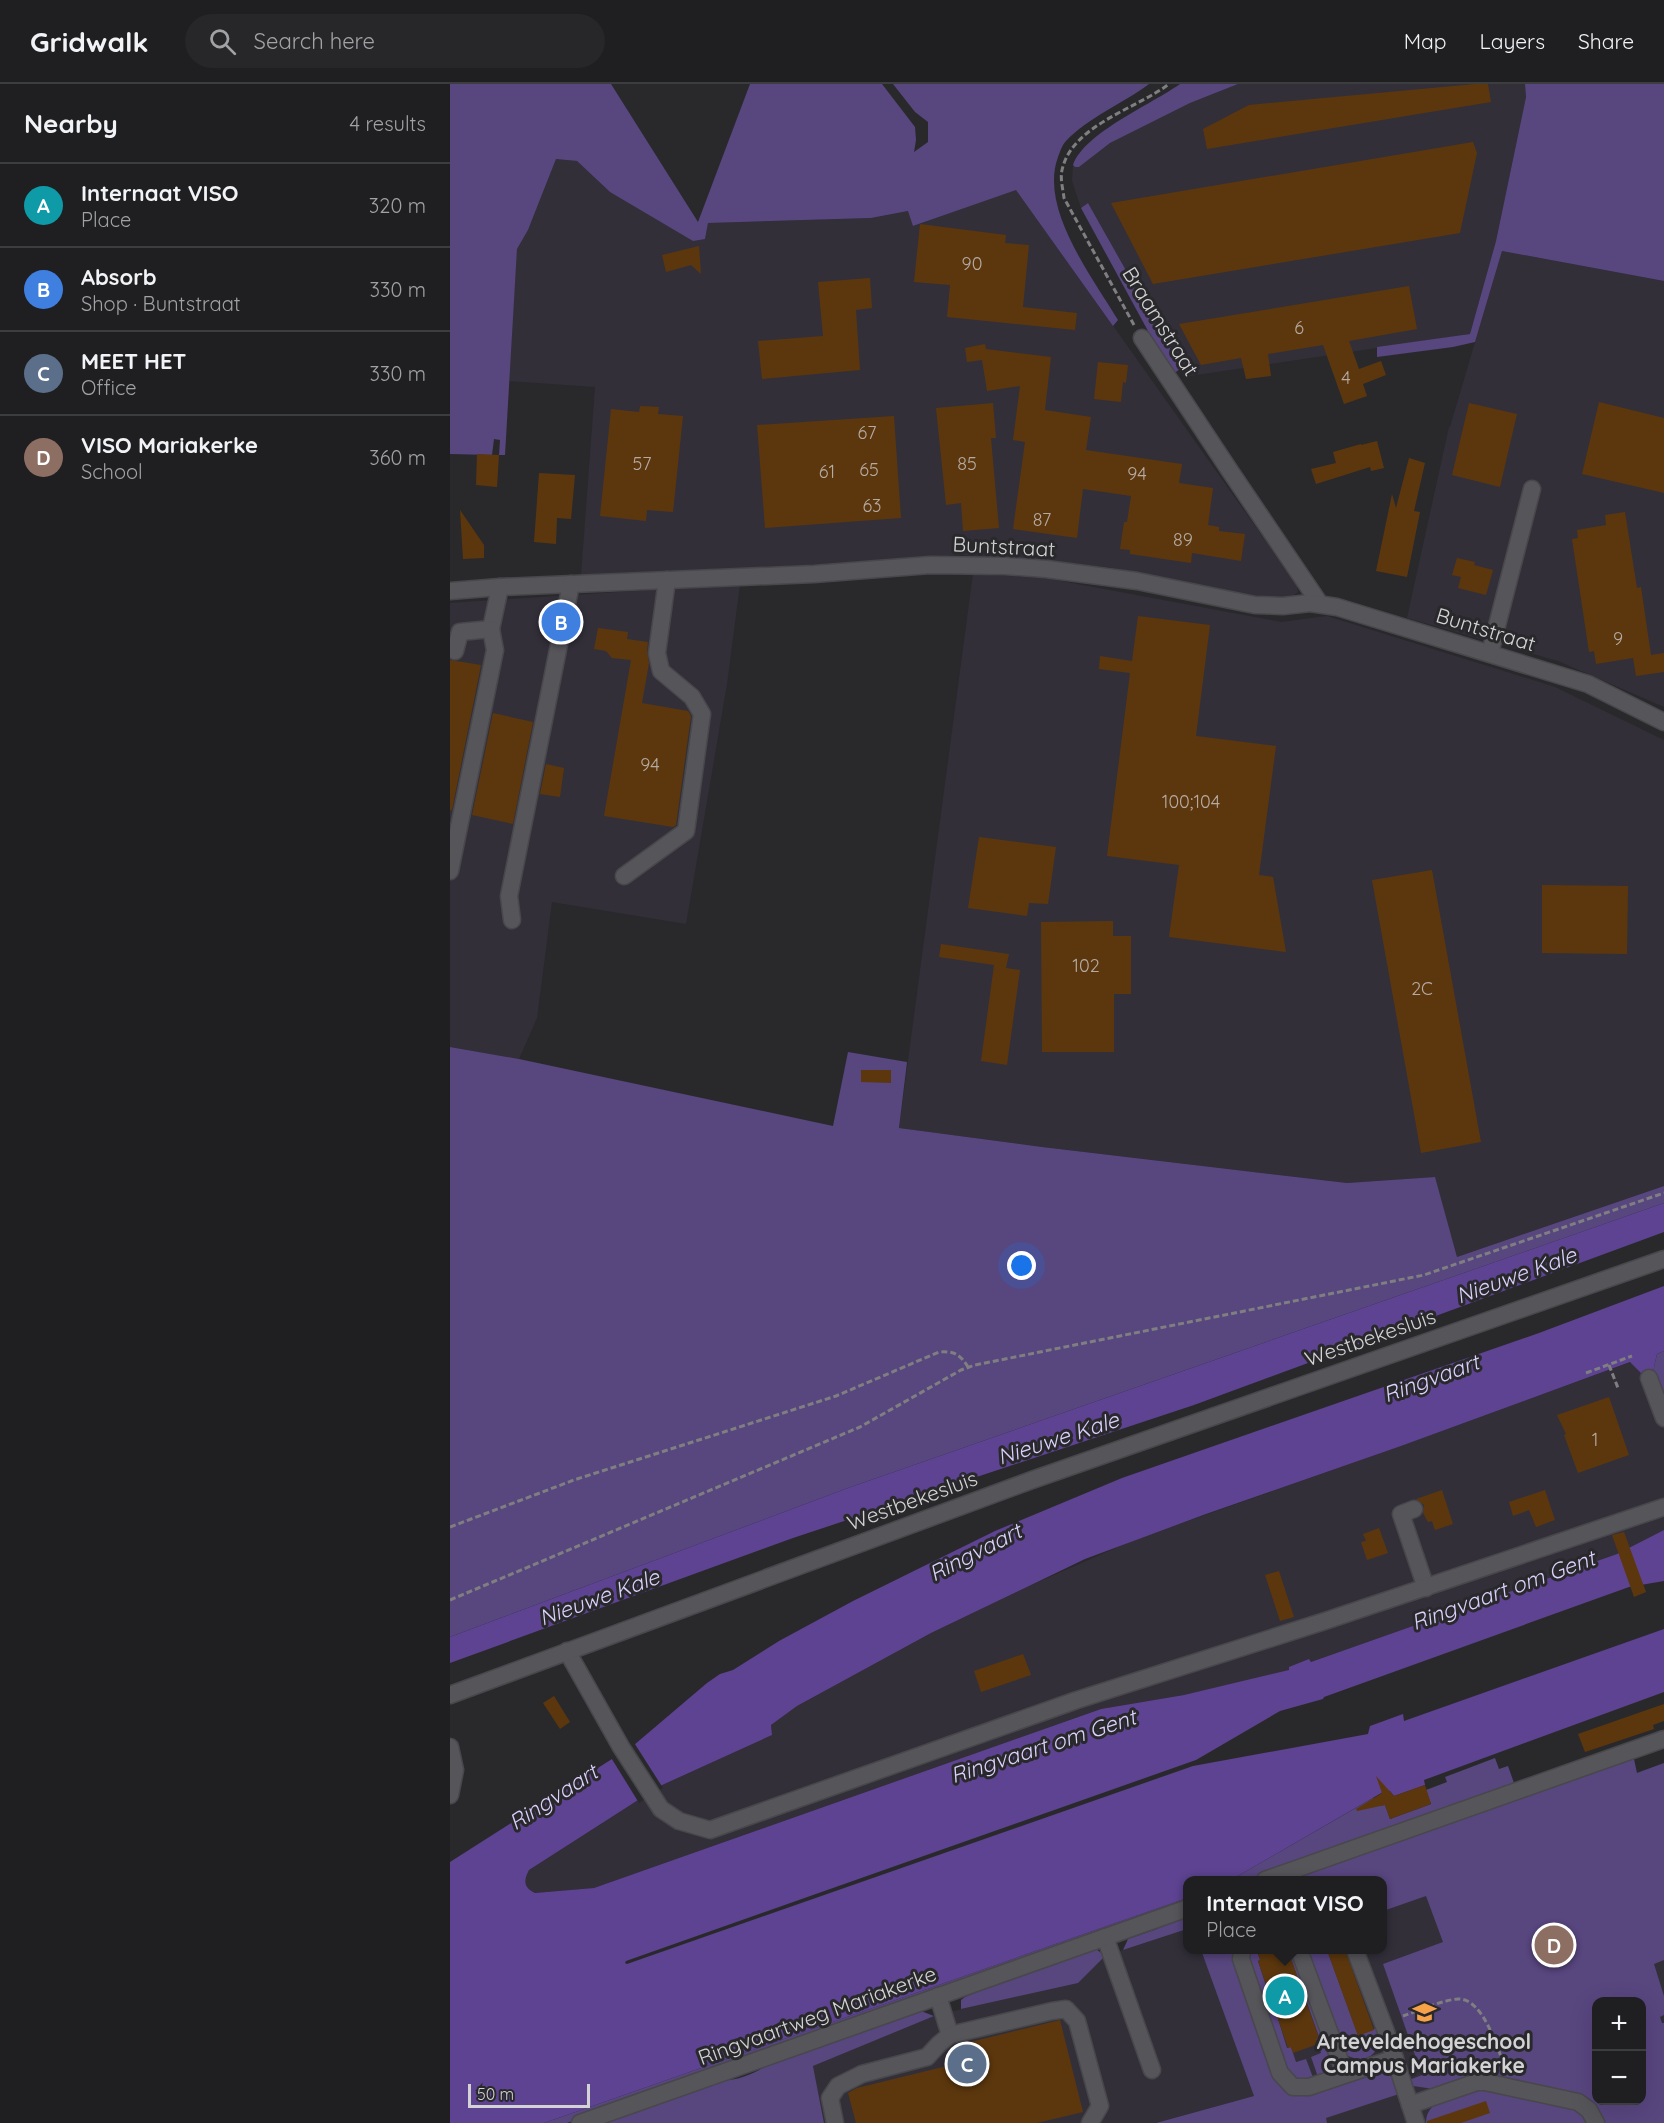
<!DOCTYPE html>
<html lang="en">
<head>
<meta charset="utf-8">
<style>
	body { margin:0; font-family:Quicksand,sans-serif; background:#27272a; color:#f1f3f6 }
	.controls { position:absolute; right:18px; bottom:18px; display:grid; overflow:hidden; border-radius:12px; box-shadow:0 6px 24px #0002 }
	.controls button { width:54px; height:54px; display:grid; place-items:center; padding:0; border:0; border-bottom:2px solid #3c3d3f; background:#1f1f21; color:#f1f3f6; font:30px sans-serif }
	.scale { position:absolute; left:18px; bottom:15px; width:122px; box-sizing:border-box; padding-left:6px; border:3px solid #d3d2d5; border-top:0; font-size:16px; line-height:21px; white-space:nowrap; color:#d3d2d5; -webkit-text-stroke:4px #29292c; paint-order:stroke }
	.you { position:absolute; left:572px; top:1182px; width:21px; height:21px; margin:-15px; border:4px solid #fff; border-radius:50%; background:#1a73e8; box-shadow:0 0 0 9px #1a73e833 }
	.badge { display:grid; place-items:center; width:39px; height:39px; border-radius:50%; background:#f7a248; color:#fff; font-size:20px; font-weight:700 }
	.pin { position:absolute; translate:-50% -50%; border:3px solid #fff; box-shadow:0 2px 6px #0006 }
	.popup { position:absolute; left:733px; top:1792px; width:204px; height:78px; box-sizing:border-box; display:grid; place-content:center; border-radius:12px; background:#1f1f21; filter:drop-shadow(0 2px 4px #0005); font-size:20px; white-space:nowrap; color:#a1a2a5 }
	.popup b { font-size:22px; color:#f1f3f6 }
	.popup::after { content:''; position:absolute; left:50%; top:100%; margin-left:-12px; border:12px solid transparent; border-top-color:#1f1f21 }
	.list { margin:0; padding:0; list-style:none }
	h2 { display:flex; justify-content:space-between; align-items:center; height:78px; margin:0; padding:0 24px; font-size:26px }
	h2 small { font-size:20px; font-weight:400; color:#a1a2a5 }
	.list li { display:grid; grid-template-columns:39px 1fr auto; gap:18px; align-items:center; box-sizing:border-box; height:84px; padding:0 24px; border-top:2px solid #3c3d3f }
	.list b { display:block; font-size:22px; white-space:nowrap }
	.list p { margin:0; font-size:20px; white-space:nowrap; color:#a1a2a5 }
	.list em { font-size:20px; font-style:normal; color:#a1a2a5 }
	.icon { flex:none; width:33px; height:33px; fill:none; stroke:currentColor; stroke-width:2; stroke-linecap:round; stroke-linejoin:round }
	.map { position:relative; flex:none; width:1214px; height:2039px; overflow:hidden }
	header { display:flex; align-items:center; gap:36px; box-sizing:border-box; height:84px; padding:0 30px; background:#1f1f21; border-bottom:2px solid #3c3d3f }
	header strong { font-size:28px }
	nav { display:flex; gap:33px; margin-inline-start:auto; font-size:21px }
	.search { width:420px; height:54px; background:#27272a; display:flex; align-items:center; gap:15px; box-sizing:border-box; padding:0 21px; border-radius:33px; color:#a1a2a5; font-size:22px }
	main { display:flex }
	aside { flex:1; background:#1f1f21 }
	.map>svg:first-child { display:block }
</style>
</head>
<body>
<header>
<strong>Gridwalk</strong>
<div class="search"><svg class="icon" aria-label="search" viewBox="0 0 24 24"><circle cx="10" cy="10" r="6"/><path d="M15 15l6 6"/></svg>Search here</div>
<nav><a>Map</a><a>Layers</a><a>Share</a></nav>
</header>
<main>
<aside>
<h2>Nearby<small>4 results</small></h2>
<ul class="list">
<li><span class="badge" style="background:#0f9aa8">A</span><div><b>Internaat VISO</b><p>Place</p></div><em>320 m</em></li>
<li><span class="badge" style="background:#3f7fe0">B</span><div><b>Absorb</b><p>Shop · Buntstraat</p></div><em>330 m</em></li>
<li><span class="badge" style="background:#5c6f8a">C</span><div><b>MEET HET</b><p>Office</p></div><em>330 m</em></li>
<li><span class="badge" style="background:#8d6e63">D</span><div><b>VISO Mariakerke</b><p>School</p></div><em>360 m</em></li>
</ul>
</aside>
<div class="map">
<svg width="1214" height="2039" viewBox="0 0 1214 2039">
	<rect width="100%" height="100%" fill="#29292c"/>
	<g fill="#322f39" fill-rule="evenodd">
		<polygon points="788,0 1075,0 1076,13 1046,157 1020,250 733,293 731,284 638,119 631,124 622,97 623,81 625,83 629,83 660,59 740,19"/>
		<polygon points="106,75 127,77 160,108 255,155 258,139 421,134 459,127 464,142 566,105 847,501 848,508 840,514 813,513 786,510 657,483 511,471 295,485 131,492 145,303 58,297 67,165 78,146"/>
		<polygon points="1052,167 1214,197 1214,623 1108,577 957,534 999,343 1000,343"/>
		<polygon points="523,490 595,494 831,538 877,532 1105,603 1214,656 1214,1102 1007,1173 984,1093 897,1099 592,1063 449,1044"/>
		<polygon points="290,500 277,600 236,840 102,818 87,934 69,975 0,963 0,519"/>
		<polygon points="1214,1267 1214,1446 1167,1470 861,1578 859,1575 840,1586 820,1592 734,1611 651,1625 144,1804 85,1809 79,1806 75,1800 74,1794 79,1786 210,1702 322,1651 321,1641 347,1622 481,1549 579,1502 684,1456 951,1362 1181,1278 1193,1291"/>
		<path d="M1214,1679V2039H814L804,2012L706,2039H374L363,1982L476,1934L548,1916L655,1872L737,1845L738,1866H932V1796H877ZM1146,1918H1192V2016H1146Z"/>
	</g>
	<g fill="#58467f" fill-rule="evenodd">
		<path d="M0,0H161L248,138L300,0H432L465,43L466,56L464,68L478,58V38L465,28L443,0H699C672,20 639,33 616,57C612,61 610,68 608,73C589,124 642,193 668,236L663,242L566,106L463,142L458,127L421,134L258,139L255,155L243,157L160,108L127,77L106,75L78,146L67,165L55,371H49L50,356L44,355L42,371L0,370Z"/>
		<path d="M730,0H788L740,19L660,59L629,83H625L623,81C634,49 702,20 730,0Z"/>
		<polygon points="1075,0 1214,0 1214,197 1052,167 1025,258 1003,263 927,273 927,263 1020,250 1046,157 1076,13"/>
		<polygon points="638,119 731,284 722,291 631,124"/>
		<polygon points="0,963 69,975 383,1042 398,968 457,978 449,1044 592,1063 897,1099 985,1093 1007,1173 1214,1102 1214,1119 398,1404 0,1553"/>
		<polygon points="1214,1267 1214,1318 1203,1288 1207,1270"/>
		<polygon points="1045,1674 1049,1685 1058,1682 1064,1699 802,1796 781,1796 923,1714 927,1722 935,1721 940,1735 981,1720 976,1706 997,1698 995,1693"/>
		<path d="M1184,1675L1187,1689L1214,1679V1876L1204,1880L1214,1912V1931L1210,1933L1212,1939H1214V2039H1151L1147,2028L1037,1991L984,2005L963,2002L959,1996L972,1991L933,1880L993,1858L976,1812L933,1827L932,1796H834ZM1146,1918H1192V2016H1146Z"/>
		<polygon points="737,1814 737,1819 117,2039 94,2039"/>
		<polygon points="737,1828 737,1845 673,1866 678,1855 707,1845"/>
		<polygon points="646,1865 655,1872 628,1899 511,1925 511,1916 515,1913 542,1901"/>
		<polygon points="751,1866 787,1866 845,2009 860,2011 933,1986 942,1990 949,2010 876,2034 877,2039 706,2039 804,2012"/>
		<polygon points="799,1866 823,1866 808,1870 810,1876 808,1877 821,1917 812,1921 797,1871"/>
		<polygon points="835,1866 845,1866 882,1976 878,1987 868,1993 861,1973 871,1969 866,1955 869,1953 857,1919 853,1920 852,1906 838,1866"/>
		<path d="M855,1866H877L908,1951L926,1944C934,1966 919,1983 896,1971Z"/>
		<path d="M471,1927L484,1932L363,1982L374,2039H150L264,1996C283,1999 307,1990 322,1977Z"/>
		<polygon points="826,1928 837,1964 841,1963 846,1978 856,1975 864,1996 846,1996 838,1989 816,1931"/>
		<path d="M1035,2004L1128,2024L1141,2039H976C976,2012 1014,2010 1035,2004Z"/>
	</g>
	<g fill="#5d4391">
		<polygon points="1214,1119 1214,1148 744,1321 343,1454 0,1579 0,1553 398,1404"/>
		<path d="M1214,1202V1267L1207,1270L1203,1288L1193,1291L1180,1278L951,1362L756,1430L635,1475L481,1549L347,1622L321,1641L322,1651L210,1702L79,1786C73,1797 74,1804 85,1809L144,1804L651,1625L734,1611L839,1586V1583L859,1575L861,1578L1167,1470L1214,1446V1497L1179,1503L874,1613L873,1615L830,1627L746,1676L176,1877L175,1879L177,1880L743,1682L918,1650L920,1642L953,1630L954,1637L1214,1545V1608L974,1696L975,1701L944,1712L940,1707L933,1708L781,1796H738L737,1814L94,2039H0V1778L184,1661L257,1599L270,1590L283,1586L329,1557L403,1517L545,1447L672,1394L1089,1249Z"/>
	</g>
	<polygon fill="#29292c" points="183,1657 213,1704 189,1719 160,1672"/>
	<g fill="#5c370e">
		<polygon points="1025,0 1038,0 1041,18 757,65 753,45 799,21"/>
		<polygon points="1023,58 1027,69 1010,149 703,200 661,119"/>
		<polygon points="470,140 556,151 555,159 579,161 573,223 627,229 625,246 497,233 500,201 464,198"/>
		<polygon points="249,162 251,190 241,181 216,188 212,171"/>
		<polygon points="420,194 422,224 406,226 410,286 312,295 308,257 373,252 368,198"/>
		<polygon points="959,202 967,245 899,257 909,285 931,277 936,291 913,300 917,312 894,320 873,261 818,270 821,292 796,295 791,274 751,281 729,240"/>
		<polygon points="535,260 536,265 601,273 595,326 641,333 636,366 732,380 729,399 763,404 758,441 769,443 769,447 795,450 791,477 742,469 741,479 680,470 680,466 670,465 674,438 677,438 681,412 633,405 627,454 563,445 575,358 563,356 570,302 537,307 532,276 517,278 515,264"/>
		<polygon points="648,278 678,281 676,299 673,298 671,318 644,315"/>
		<polygon points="1149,318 1214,334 1214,409 1132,390"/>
		<polygon points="543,319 546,354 541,354 549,444 513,447 511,419 496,421 486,324"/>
		<polygon points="1019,319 1067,330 1050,403 1002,391"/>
		<polygon points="190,322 209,323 208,330 233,332 223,428 197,426 196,437 150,432 161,325 189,328"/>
		<polygon points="444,332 451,434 315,444 307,341"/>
		<polygon points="927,357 934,384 921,387 920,383 866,400 861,385 886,379 883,368 911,360 911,361"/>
		<polygon points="27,370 49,371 47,403 26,401"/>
		<polygon points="959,374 975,379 964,427 970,428 957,493 926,487 942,410 946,424"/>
		<polygon points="89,389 125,391 121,435 107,434 106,460 84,458"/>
		<polygon points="10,426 34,461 34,474 13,475"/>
		<polygon points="1175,428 1187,504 1191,503 1201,571 1214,569 1214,588 1186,592 1183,574 1146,580 1144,567 1139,568 1122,455 1128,454 1127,446 1156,441 1155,431"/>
		<polygon points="1007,474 1025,478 1024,481 1043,486 1036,511 1008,504 1011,493 1002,491"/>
		<polygon points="688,532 760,541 746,652 826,662 809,791 823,793 836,868 719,853 729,781 657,772 680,589 649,585 650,572 682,577"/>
		<polygon points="148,544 178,548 177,555 198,558 197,568 199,579 192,619 238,627 241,632 226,741 223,743 154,732 181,576 162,574 156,567 144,565"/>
		<polygon points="0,576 31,581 2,726 0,726"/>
		<polygon points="43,629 83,638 63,740 22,731"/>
		<polygon points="96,680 114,684 110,713 90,710"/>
		<polygon points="529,753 606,763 598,820 579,819 577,832 518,824"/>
		<polygon points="982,786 1031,1058 971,1069 922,796"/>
		<polygon points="1092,801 1178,802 1177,870 1092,869"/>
		<polygon points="663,837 663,852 681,852 681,910 664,910 664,968 592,968 591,838"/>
		<polygon points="491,860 559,870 556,884 570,886 557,981 531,977 544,881 489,873"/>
		<polygon points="411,986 441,986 441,999 411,998"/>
		<polygon points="1159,1313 1179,1371 1128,1389 1114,1351 1116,1350 1107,1331"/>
		<polygon points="992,1406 1003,1440 985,1446 982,1437 978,1438 973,1429 974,1421 966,1415"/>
		<polygon points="1095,1406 1105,1436 1086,1443 1079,1426 1063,1432 1059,1418"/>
		<polygon points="929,1444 938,1469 917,1476 911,1458 916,1457 913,1450"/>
		<polygon points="1174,1448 1196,1508 1184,1513 1162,1451"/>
		<polygon points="829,1487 844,1533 830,1537 815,1491"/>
		<polygon points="573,1570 581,1591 531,1608 524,1587"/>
		<polygon points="104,1612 120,1638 110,1645 93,1619"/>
		<polygon points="1214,1620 1214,1637 1203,1641 1204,1645 1135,1668 1128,1650"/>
		<polygon points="926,1692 944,1712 975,1701 981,1720 940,1735 935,1721 907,1727 906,1725 932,1709"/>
		<polygon points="819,1866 838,1866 869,1954 866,1955 868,1960 843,1969 841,1963 838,1964 808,1877 810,1876 808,1869"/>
		<polygon points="877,1866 895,1866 924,1946 908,1952"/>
		<polygon points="610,1936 633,2028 587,2039 406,2039 398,2009 407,2004 505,1980 501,1964 504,1962"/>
		<polygon points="1036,2017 1040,2029 1011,2039 977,2039 977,2037"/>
	</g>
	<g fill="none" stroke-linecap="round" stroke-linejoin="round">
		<defs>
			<g id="minor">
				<polyline points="692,254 780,387 870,520"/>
				<polyline points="0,507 50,503 364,490 480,481 555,482 596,485 687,497 805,521 833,522 860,519 887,523 1138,600 1214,638"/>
				<polyline points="5,567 10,548 41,545 50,503"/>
				<polyline points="1040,569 1082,405"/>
				<polyline points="0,787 45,566 41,545"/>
				<polyline points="174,792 236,747 252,630 242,613 211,587 207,569 217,496"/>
				<polyline points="62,836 59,812 121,500"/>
				<polyline points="1199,1294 1214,1334"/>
				<polyline points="964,1425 951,1430 976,1504"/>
				<polyline points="117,1567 171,1663 211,1725 229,1737 260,1746 627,1616 875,1537 1214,1423"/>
				<polyline points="0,1611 582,1396 1214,1175"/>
				<polyline points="0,1663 5,1686 0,1711"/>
				<polyline points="815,1796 1214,1655"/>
				<polyline points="655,1853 702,1986"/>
				<polyline points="792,1866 791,1875 830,1989 843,2003 859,2003 945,1974"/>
				<polyline points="849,1866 895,1990"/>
				<polyline points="905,1866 935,1945 966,2039"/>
				<polyline points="488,1912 500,1951"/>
				<polyline points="960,2021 1027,1998 1035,1998 1128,2018 1139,2026 1146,2039"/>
				<polyline points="130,2039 738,1824"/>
				<polyline points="385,2039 380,2014 388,2002 412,1990 477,1973 489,1960 500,1951 602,1927 616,1925 627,1937 650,2022 640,2039"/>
			</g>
		</defs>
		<use href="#minor" stroke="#48474b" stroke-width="19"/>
		<g stroke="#7f7e81" stroke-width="3" stroke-dasharray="6 3" stroke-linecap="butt">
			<path d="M684,241L614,114C613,105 610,95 612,86C622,41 686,25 719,0"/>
			<polyline points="1159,1281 1168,1304"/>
			<polyline points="1136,1289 1182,1272"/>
			<path d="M0,1443L124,1396L386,1312L489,1268C504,1267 510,1270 518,1283"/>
			<polyline points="0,1516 410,1343 511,1286 525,1281 974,1191 1214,1109"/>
			<path d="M953,1932C968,1927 992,1916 1008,1915C1034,1914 1048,1967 1056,1986"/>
		</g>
		<use href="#minor" stroke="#56555a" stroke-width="16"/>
	</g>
	<defs>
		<symbol id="university-bare" viewBox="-9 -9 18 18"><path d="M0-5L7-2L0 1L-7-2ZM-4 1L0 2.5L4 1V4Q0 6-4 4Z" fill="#f7a248" stroke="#29292c" stroke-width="2.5" paint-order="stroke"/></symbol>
	</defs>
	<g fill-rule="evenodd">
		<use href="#university-bare" x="958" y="1912" width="33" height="33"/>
	</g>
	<g text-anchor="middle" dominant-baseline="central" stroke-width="6" stroke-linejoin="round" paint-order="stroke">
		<g font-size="18" fill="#b5aba3">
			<text x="522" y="179">90</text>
			<text x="849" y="243">6</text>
			<text x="896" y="293">4</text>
			<text x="417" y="348">67</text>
			<text x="192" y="379">57</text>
			<text x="517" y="379">85</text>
			<text x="419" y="385">65</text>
			<text x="377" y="387">61</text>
			<text x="687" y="389">94</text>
			<text x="422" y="421">63</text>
			<text x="592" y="435">87</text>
			<text x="733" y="455">89</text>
			<text x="1168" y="554">9</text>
			<text x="200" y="680">94</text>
			<text x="741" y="717">100;104</text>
			<text x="636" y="881">102</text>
			<text x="972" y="904">2C</text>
			<text x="1145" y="1355">1</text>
		</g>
		<g font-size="21" fill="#d3d2d5" stroke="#29292c">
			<text transform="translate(711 237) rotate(58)">Braamstraat</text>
			<text transform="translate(554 462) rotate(3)">Buntstraat</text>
			<text transform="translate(1036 545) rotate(17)">Buntstraat</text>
			<text transform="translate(920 1253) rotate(-19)">Westbekesluis</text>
			<text transform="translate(462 1416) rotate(-20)">Westbekesluis</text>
			<text transform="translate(367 1931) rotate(-20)">Ringvaartweg Mariakerke</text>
		</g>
		<g font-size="21" font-weight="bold" fill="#d3d2d5" stroke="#29292c">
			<text x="974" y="1957">Arteveldehogeschool<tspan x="974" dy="24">Campus Mariakerke</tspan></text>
		</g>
		<g font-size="22" font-style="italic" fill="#dcd0fd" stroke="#29292c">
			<text transform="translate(1066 1191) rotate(-20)">Nieuwe Kale</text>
			<text transform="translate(981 1294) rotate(-20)">Ringvaart</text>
			<text transform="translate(608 1354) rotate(-18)">Nieuwe Kale</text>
			<text transform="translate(525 1468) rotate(-27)">Ringvaart</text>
			<text transform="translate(1053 1506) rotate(-20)">Ringvaart om Gent</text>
			<text transform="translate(149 1513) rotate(-20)">Nieuwe Kale</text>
			<text transform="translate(593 1662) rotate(-18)">Ringvaart om Gent</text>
			<text transform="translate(103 1713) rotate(-33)">Ringvaart</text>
		</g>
	</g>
</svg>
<div class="controls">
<button>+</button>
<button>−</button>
</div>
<div class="scale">50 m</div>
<div class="you"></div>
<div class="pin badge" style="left:835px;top:1912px;background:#0f9aa8">A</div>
<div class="popup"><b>Internaat VISO</b>Place</div>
<div class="pin badge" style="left:111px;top:538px;background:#3f7fe0">B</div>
<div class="pin badge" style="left:517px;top:1980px;background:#5c6f8a">C</div>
<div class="pin badge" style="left:1104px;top:1861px;background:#8d6e63">D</div>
</div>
</main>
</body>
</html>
